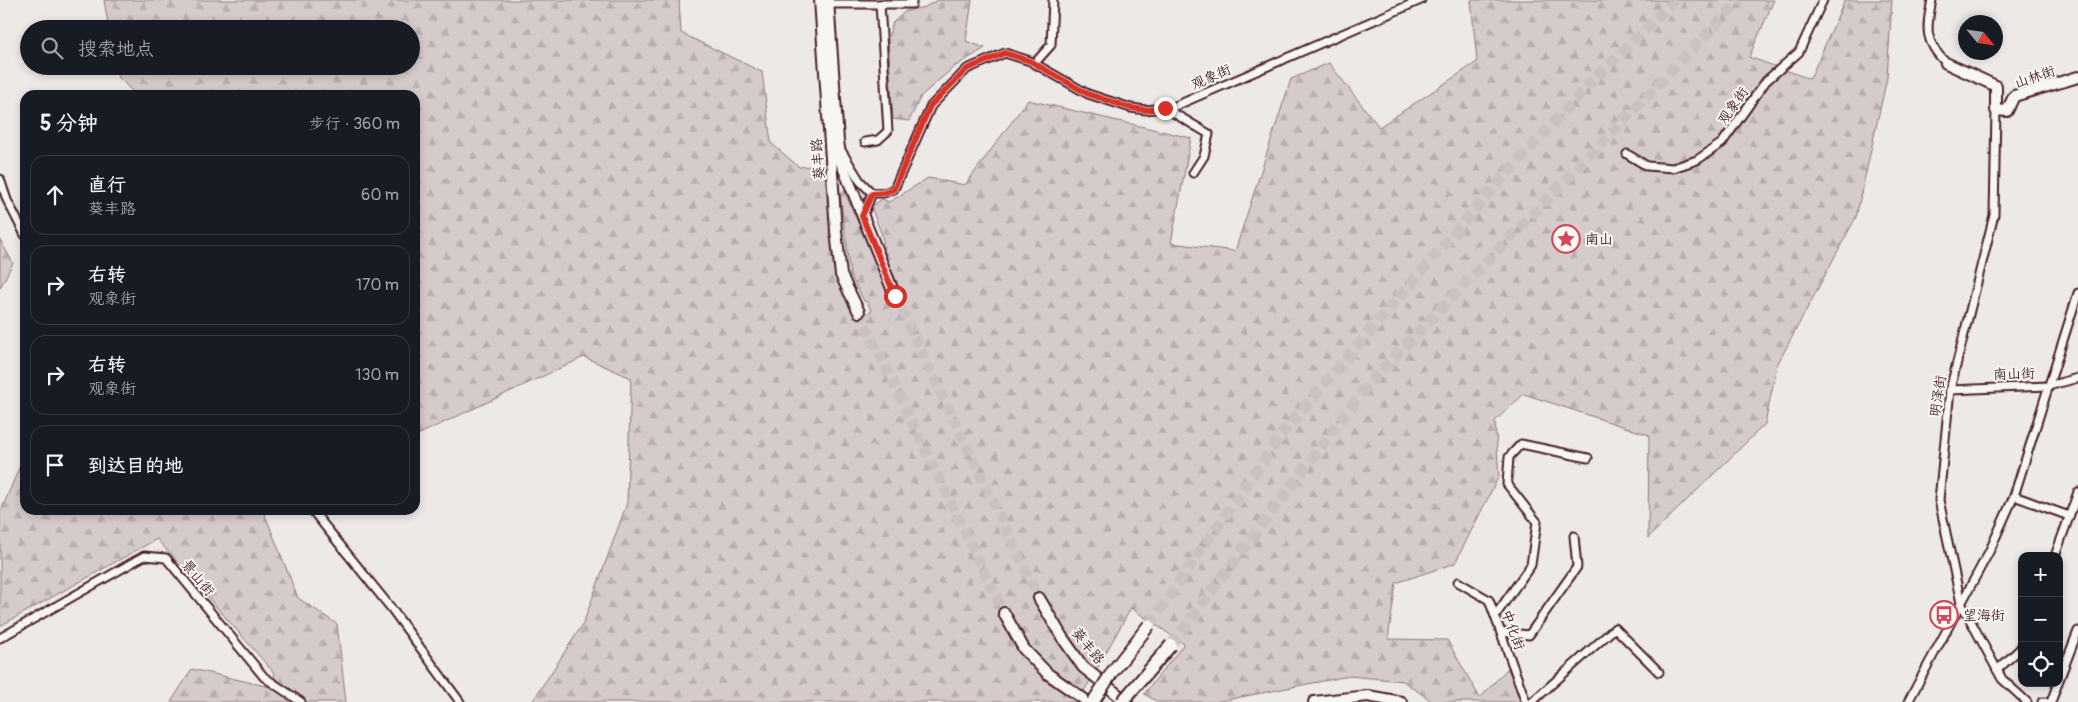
<!DOCTYPE html>
<html lang="zh">
<head>
<meta charset="utf-8">
<style>
	body { margin:0; font-family:Pangolin,"LXGW WenKai TC",sans-serif; background:#20242c; color:#f1f3f6 }
	.controls { position:absolute; right:15px; bottom:15px; display:grid; overflow:hidden; border-radius:10px; box-shadow:0 2px 8px #0003 }
	.controls button { width:45px; height:45px; display:grid; place-items:center; padding:0; border:0; border-bottom:1px solid #363941; background:#171b24; color:#f1f3f6; font:25px sans-serif }
	.compass { position:absolute; left:1958px; top:15px; width:45px; height:45px; border-radius:50%; background:#171b24; box-shadow:0 2px 8px #0003; rotate:119deg }
	.stop { position:absolute; width:15px; height:15px; margin:-11px; border:4px solid #d93025; border-radius:50%; background:#fff }
	.stop.end { background:#d93025; border-color:#fff; box-shadow:0 1px 5px #0008 }
	.list { margin:0; padding:0; list-style:none }
	h2 { display:flex; justify-content:space-between; align-items:center; height:65px; margin:0; padding:0 20px; font-size:21px }
	h2 small { font-size:16px; font-weight:400; color:#9ea1a6 }
	.list li { display:grid; grid-template-columns:32px 1fr auto; gap:15px; align-items:center; box-sizing:border-box; height:80px; margin:0 10px 10px; padding:0 10px; border:1px solid #363941; border-radius:15px }
	.list b { display:block; font-size:19px; white-space:nowrap }
	.list p { margin:0; font-size:16px; white-space:nowrap; color:#9ea1a6 }
	.list em { font-size:16px; font-style:normal; color:#9ea1a6 }
	.icon { flex:none; width:28px; height:28px; fill:none; stroke:currentColor; stroke-width:2; stroke-linecap:round; stroke-linejoin:round }
	.map { position:relative; flex:none; width:2078px; height:702px; overflow:hidden }
	.search { position:absolute; background:#171b24; box-shadow:0 2px 8px #0003; left:20px; top:20px; width:400px; height:55px; display:flex; align-items:center; gap:12px; box-sizing:border-box; padding:0 18px; border-radius:28px; color:#9ea1a6; font-size:19px }
	.panel { position:absolute; background:#171b24; box-shadow:0 2px 8px #0003; left:20px; top:90px; width:400px; height:425px; border-radius:15px }
	.map>svg:first-child { display:block }
</style>
</head>
<body>
<div class="map">
<svg width="2078" height="702" viewBox="0 0 2078 702">
	<defs>
		<pattern id="forest-firs" width="22" height="20" patternUnits="userSpaceOnUse" patternTransform="scale(1.25)"><rect width="22" height="20" fill="#d4cbca"/><path d="M5 1l3.5 6h-7zM16 11l3.5 6h-7z" fill="#b8aeae"/></pattern>
	</defs>
	<rect width="100%" height="100%" fill="#ece9e6"/>
	<filter id="ink" filterUnits="userSpaceOnUse"><feTurbulence type="fractalNoise" baseFrequency=".02" numOctaves="2"/><feDisplacementMap in="SourceGraphic" scale="10" xChannelSelector="R" yChannelSelector="G"/><feConvolveMatrix kernelMatrix="1 2 1 2 8 2 1 2 1" color-interpolation-filters="sRGB"/></filter>
	<g filter="url(#ink)">
		<g fill="url(#forest-firs)" stroke="#8f757a">
			<polygon points="104,0 679,0 681,33 762,72 771,143 799,167 824,165 837,274 858,318 872,311 867,302 864,301 850,275 840,193 844,190 892,302 903,297 885,254 882,235 871,207 882,199 889,202 928,178 965,185 1028,100 1191,138 1171,243 1235,251 1291,79 1329,63 1379,127 1477,62 1471,0 1774,0 1749,57 1810,79 1845,0 1892,0 1887,78 1856,217 1777,365 1765,424 1648,538 1649,435 1524,394 1495,421 1499,476 1455,563 1396,583 1388,639 1447,640 1480,698 1508,668 1520,702 1433,702 1403,681 1349,676 1215,702 1158,702 1144,694 1184,644 1131,608 1078,702 532,702 583,624 627,503 631,378 584,357 415,436 415,95 136,95 119,78 116,66 411,66 411,29 109,29"/>
			<polygon points="938,0 972,0 966,41 985,48 954,67 921,96 909,121 893,119 888,38 893,22 906,11 925,7"/>
			<polygon points="0,240 13,263 0,288"/>
			<polygon points="25,454 25,510 263,510 298,598 337,624 346,702 171,702 192,669 270,687 275,674 157,539 0,626 0,513"/>
		</g>
		<g fill="none" stroke-linecap="round" stroke-linejoin="round">
			<g stroke="#ccc1c1" stroke-width="10" stroke-dasharray="10 5" stroke-linecap="butt">
				<polyline points="895,296 1039,598"/>
				<polyline points="859,312 1004,613"/>
			</g>
			<g stroke="#ccc1c1" stroke-width="11" stroke-dasharray="11 5.5" stroke-linecap="butt">
				<polyline points="1149,625 1284,431 1488,194 1591,82 1675,0"/>
				<polyline points="1171,645 1369,383 1740,0"/>
			</g>
			<defs>
				<g id="street">
					<path d="M1932,0C1926,29 1924,41 1946,63"/>
					<polyline points="829,4 912,4 912,0"/>
					<polyline points="1034,64 1051,45 1053,0"/>
					<polyline points="1165,108 1209,134 1204,156 1193,173"/>
					<polyline points="1996,110 1994,215 1950,390 1939,500 1961,603 2002,679 2027,702"/>
					<polyline points="865,142 878,140 888,131 880,4"/>
					<polyline points="841,150 860,181 872,193 863,216"/>
					<polyline points="1627,154 1647,166 1673,168 1697,160 1722,143 1766,81 1799,52 1823,0"/>
					<polyline points="0,179 7,200 25,235"/>
					<polyline points="872,193 884,193 894,189 931,106 967,69 1005,53 1030,61 1088,94 1131,108 1146,110 1173,107 1421,0"/>
					<polyline points="1950,390 2048,386 2078,378"/>
					<polyline points="2014,496 2069,516"/>
					<polyline points="312,510 391,608 460,702"/>
					<polyline points="2055,556 2078,492"/>
					<polyline points="1458,582 1489,600 1526,702"/>
					<polyline points="1495,616 1531,565 1537,522 1507,484 1509,457 1521,444 1588,458"/>
					<polyline points="1501,632 1529,635 1577,567 1574,536"/>
					<polyline points="0,638 144,556 166,558 264,677 301,702"/>
					<polyline points="1997,670 2020,649 2022,645"/>
					<polyline points="2059,680 2078,631"/>
					<polyline points="1532,702 1615,628 1659,672"/>
					<polyline points="1908,702 1990,550 2014,496 2078,293"/>
					<polyline points="2042,702 2045,702"/>
					<polyline points="2051,702 2058,683"/>
				</g>
				<g id="secondary">
					<polyline points="820,0 836,231 841,275 859,312"/>
					<polyline points="828,0 838,141 841,162 895,296"/>
					<polyline points="1946,63 1996,86 1996,110 2007,111 2014,96 2078,77"/>
					<polyline points="1039,598 1062,637 1083,667 1127,702"/>
					<polyline points="1004,613 1024,649 1048,674 1088,702"/>
					<polyline points="1314,702 1368,696 1401,702"/>
				</g>
			</defs>
			<use href="#street" stroke="#4a1f2b" stroke-width="11"/>
			<use href="#secondary" stroke="#4a1f2b" stroke-width="14"/>
			<use href="#street" stroke="#f6f6f2" stroke-width="7"/>
			<use href="#secondary" stroke="#f6f6f2" stroke-width="10"/>
			<defs>
				<g id="primary-bridge">
					<polyline points="1093,702 1113,671 1149,625"/>
					<polyline points="1122,702 1171,645"/>
				</g>
			</defs>
			<use href="#primary-bridge" stroke="#4a1f2b" stroke-width="15" stroke-linecap="butt"/>
			<use href="#primary-bridge" stroke="#f6f6f2" stroke-width="11"/>
		</g>
	</g>
	<g fill="none" stroke-linecap="round" stroke-linejoin="round" filter="url(#ink)">
		<polyline stroke="#d93025" stroke-width="6" points="895,296 862,216 872,194 884,193 894,189 930,106 967,69 1005,53 1030,61 1088,94 1131,108 1146,110 1165,108"/>
	</g>
	<defs>
		<symbol id="sight-ring" viewBox="-11 -11 22 22"><circle r="9.5" fill="#f6f6f2" stroke="#d1495b" stroke-width="1.5"/><path d="M0-6L1.8-2.2L6-1.7L2.9 1.2L3.7 5.4L0 3.3L-3.7 5.4L-2.9 1.2L-6-1.7L-1.8-2.2Z" fill="#d1495b"/></symbol>
		<symbol id="bus-ring" viewBox="-11 -11 22 22"><circle r="9.5" fill="#f6f6f2" stroke="#d1495b" stroke-width="1.5"/><path d="M-5-6H5V4H4V6H2V4H-2V6H-4V4H-5ZM-3.5-4V0h7V-4ZM-3.5 1.2v1.5H-2V1.2ZM2 1.2v1.5H3.5V1.2Z" fill="#d1495b"/></symbol>
	</defs>
	<g fill-rule="evenodd">
		<use href="#sight-ring" x="1550" y="223" width="32" height="32"/>
		<use href="#bus-ring" x="1928" y="599" width="32" height="32"/>
	</g>
	<g text-anchor="middle" dominant-baseline="central" stroke-width="4" stroke-linejoin="round" paint-order="stroke">
		<g font-size="14" fill="#4a1f2b" stroke="#f6f6f2">
			<text transform="translate(1211 77) rotate(-24)">观象街</text>
			<text transform="translate(2035 77) rotate(-19)">山林街</text>
			<text transform="translate(1733 106) rotate(-55)">观象街</text>
			<text transform="translate(818 159) rotate(-94)">葵丰路</text>
			<text transform="translate(2014 374) rotate(-2)">南山街</text>
			<text transform="translate(1938 396) rotate(-81)">明泽街</text>
			<text transform="translate(198 578) rotate(50)">景山街</text>
			<text transform="translate(1513 630) rotate(70)">中化街</text>
			<text transform="translate(1088 646) rotate(51)">葵丰路</text>
		</g>
		<g font-size="14" fill="#4a1f2b" stroke="#f6f6f2" text-anchor="start">
			<text x="1585" y="239">南山</text>
			<text x="1963" y="615">望海街</text>
		</g>
	</g>
</svg>
<div class="controls">
<button>+</button>
<button>−</button>
<button><svg class="icon" aria-label="locate" viewBox="0 0 24 24"><circle cx="12" cy="12" r="6"/><path d="M12 2v4M12 18v4M2 12h4M18 12h4"/></svg></button>
</div>
<svg class="compass" viewBox="-18 -18 36 36"><path d="M0-13l5 13h-10z" fill="#e53935"/><path d="M0 13l5-13h-10z" fill="#9ea1a6"/></svg>
<div class="stop" style="left:895px;top:296px"></div>
<div class="stop end" style="left:1165px;top:108px"></div>
<div class="search"><svg class="icon" aria-label="search" viewBox="0 0 24 24"><circle cx="10" cy="10" r="6"/><path d="M15 15l6 6"/></svg>搜索地点</div>
<section class="panel">
<h2>5 分钟<small>步行 · 360 m</small></h2>
<ul class="list">
<li><svg class="icon" aria-label="ahead" viewBox="0 0 24 24"><path d="M12 20V5M6 11l6-6 6 6"/></svg><div><b>直行</b><p>葵丰路</p></div><em>60 m</em></li>
<li><svg class="icon" aria-label="right" viewBox="0 0 24 24"><path d="M7 20v-9h11M14 6l5 5-5 5"/></svg><div><b>右转</b><p>观象街</p></div><em>170 m</em></li>
<li><svg class="icon" aria-label="right" viewBox="0 0 24 24"><path d="M7 20v-9h11M14 6l5 5-5 5"/></svg><div><b>右转</b><p>观象街</p></div><em>130 m</em></li>
<li><svg class="icon" aria-label="arrive" viewBox="0 0 24 24"><path d="M6 21V4h12l-3 4 3 4H6"/></svg><div><b>到达目的地</b></div></li>
</ul>
</section>
</div>
</body>
</html>
